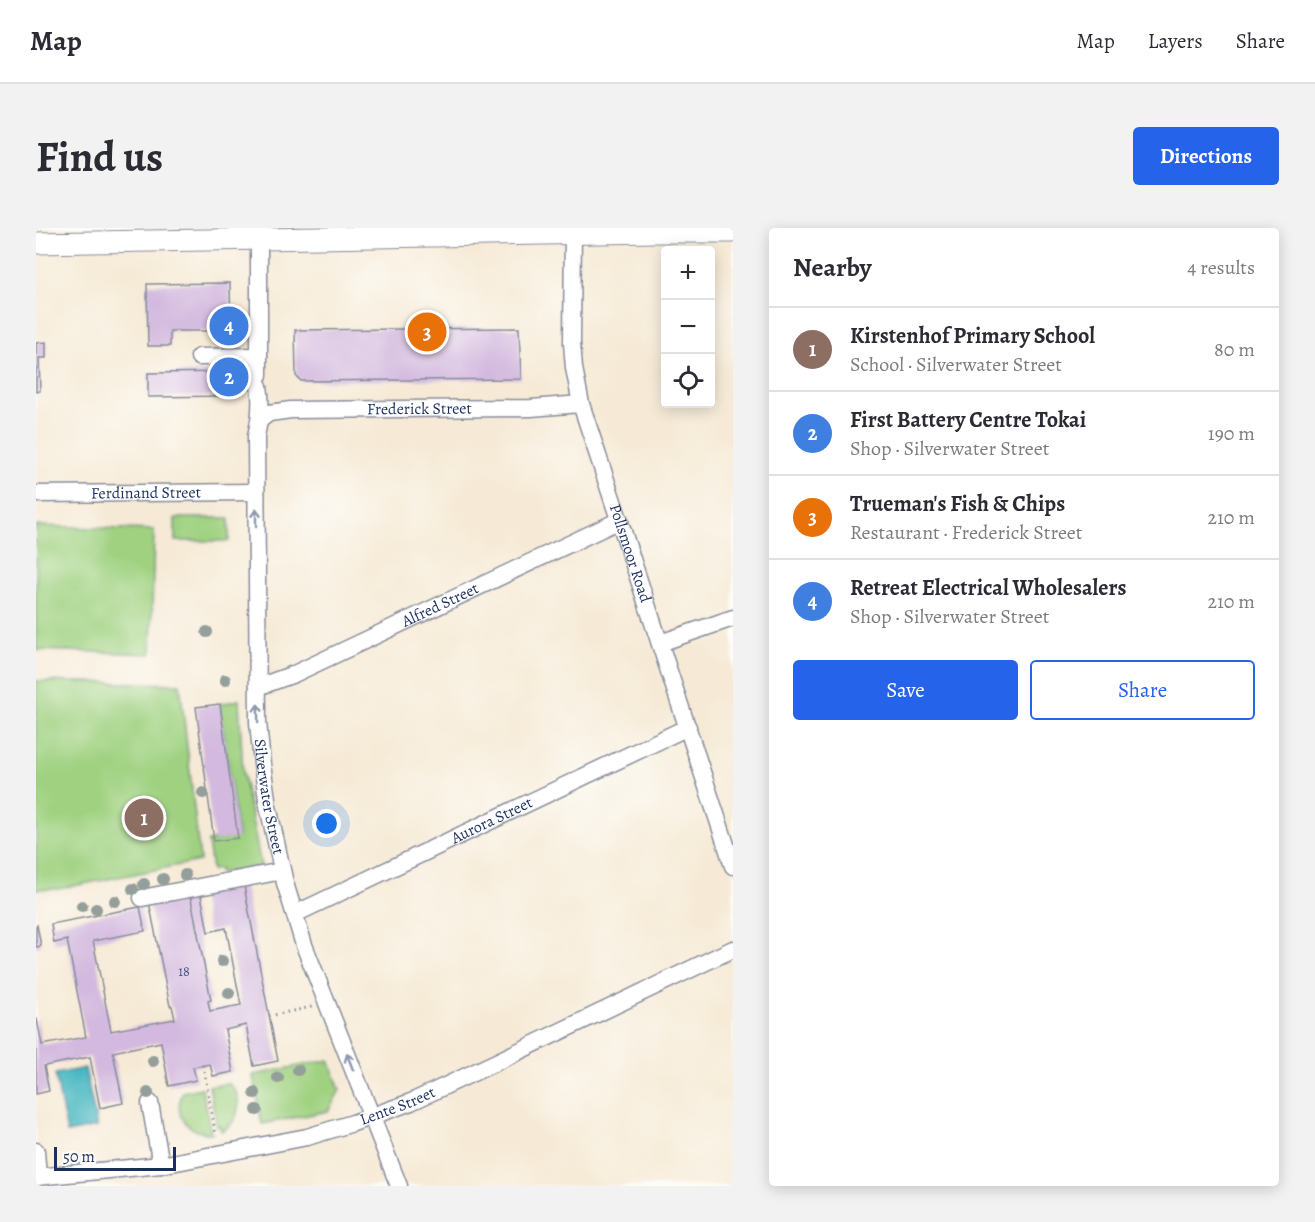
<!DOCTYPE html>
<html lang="en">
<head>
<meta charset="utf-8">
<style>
	body { margin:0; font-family:Alegreya,serif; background:#f2f2f3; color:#2b2b33 }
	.controls { position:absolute; right:18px; top:18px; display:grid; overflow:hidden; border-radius:6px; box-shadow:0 3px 15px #0003 }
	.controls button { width:54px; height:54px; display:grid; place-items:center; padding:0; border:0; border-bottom:2px solid #e1e1e2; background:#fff; color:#2b2b33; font:30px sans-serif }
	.scale { position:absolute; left:18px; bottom:15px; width:122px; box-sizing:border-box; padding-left:6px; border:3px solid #1b2f5e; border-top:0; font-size:16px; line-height:21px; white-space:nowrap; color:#1b2f5e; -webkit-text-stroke:4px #fdfcf7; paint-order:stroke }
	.you { position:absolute; left:291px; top:596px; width:21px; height:21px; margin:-15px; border:4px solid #fff; border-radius:50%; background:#1a73e8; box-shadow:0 0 0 9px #1a73e833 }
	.badge { display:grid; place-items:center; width:39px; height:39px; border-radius:50%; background:#2563eb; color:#fff; font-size:20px; font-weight:700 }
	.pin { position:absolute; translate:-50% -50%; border:3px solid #fff; box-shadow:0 2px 6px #0006 }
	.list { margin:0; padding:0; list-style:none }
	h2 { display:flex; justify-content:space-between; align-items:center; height:78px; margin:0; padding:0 24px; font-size:26px }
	h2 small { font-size:20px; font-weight:400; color:#7c7c81 }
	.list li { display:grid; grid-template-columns:39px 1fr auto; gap:18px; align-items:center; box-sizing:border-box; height:84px; padding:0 24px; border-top:2px solid #e1e1e2 }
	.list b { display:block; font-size:22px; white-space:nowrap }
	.list p { margin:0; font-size:20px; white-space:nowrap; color:#7c7c81 }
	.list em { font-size:20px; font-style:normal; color:#7c7c81 }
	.actions { display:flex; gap:12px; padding:18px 24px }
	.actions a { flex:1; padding:14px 0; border:2px solid #2563eb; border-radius:6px; text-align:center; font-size:21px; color:#2563eb }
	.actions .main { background:#2563eb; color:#fff }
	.icon { flex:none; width:33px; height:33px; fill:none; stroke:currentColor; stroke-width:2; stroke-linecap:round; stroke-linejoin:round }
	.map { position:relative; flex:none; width:697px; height:958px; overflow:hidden; border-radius:6px }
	header { display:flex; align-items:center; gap:36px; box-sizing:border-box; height:84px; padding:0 30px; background:#fff; border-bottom:2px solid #e1e1e2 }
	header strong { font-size:28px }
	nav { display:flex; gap:33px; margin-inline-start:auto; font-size:21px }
	.intro { display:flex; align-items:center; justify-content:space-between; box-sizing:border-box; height:144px; padding:0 36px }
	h1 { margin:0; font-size:42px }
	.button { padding:15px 27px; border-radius:6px; background:#2563eb; color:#fff; font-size:21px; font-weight:700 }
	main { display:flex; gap:36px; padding:0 36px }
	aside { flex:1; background:#fff; border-radius:6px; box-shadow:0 3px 15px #0003 }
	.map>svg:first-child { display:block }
</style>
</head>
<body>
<header>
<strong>Map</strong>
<nav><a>Map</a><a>Layers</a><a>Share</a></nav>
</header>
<div class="intro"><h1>Find us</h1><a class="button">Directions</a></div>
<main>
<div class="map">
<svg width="697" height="958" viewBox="0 0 697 958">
	<rect width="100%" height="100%" fill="#fdfcf7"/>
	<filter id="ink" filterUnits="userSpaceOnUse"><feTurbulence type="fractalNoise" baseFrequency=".0167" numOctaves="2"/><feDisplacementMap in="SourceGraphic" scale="12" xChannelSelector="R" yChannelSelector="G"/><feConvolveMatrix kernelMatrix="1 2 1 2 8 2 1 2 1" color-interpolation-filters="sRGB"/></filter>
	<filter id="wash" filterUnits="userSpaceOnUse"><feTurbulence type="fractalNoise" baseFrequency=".008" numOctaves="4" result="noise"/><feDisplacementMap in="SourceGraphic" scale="24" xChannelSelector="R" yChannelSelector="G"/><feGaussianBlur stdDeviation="1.35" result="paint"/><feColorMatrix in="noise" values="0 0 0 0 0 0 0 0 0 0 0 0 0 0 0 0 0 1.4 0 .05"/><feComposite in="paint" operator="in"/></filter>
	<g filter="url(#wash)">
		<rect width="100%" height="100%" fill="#f6ead6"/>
		<g fill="#9fd180" stroke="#5d806f" stroke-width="1.5">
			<rect x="139" y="290" width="54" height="23"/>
			<polygon points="0,298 118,302 115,426 0,422"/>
			<polygon points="0,453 144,456 164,633 22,661 0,661"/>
			<polygon points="203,472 207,546 225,638 184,645 183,641 176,642 172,613 202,609 184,476"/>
			<polygon points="293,832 304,862 292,883 226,896 217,847"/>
			<path d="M192,855C209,870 204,894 185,903L184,898H181L173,858Z"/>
			<path d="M166,860L175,905C152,905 136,886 147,864Z"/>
		</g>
		<polygon fill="#4ab8c2" stroke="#327490" stroke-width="1.5" points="49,840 61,899 31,905 19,846"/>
		<g id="blocks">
			<g fill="#d3b9df">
				<polygon points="194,55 195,103 134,103 134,118 112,118 111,56"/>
				<polygon points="483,100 485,151 265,153 260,148 259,102"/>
				<polygon points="10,114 10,130 3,130 4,163 0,164 0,115"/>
				<polygon points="196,144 196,168 112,169 112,145"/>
				<polygon points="184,476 202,610 178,613 160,479"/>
				<polygon points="208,658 242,833 218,838 210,797 189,802 197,844 177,848 174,836 157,839 160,852 133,858 125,814 77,824 87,875 64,880 54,829 8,838 13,863 0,866 0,791 1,791 6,817 50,809 31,712 18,715 15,696 104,679 109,703 57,713 75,803 139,791 136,778 134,778 113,674 154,666 175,772 172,773 174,783 205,777 190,700 172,704 165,667"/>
				<polygon points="1,697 5,718 0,719 0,698"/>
			</g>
		</g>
	</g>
	<g filter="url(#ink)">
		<use href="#blocks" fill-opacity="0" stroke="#888c9a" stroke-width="1.5"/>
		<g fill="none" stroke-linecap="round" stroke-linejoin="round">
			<defs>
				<g id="minor">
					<path id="s1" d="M537,0L536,115L538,140L545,176L697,638"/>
					<polyline points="223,11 223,147"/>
					<polyline points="163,129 223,128"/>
					<path id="s2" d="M223,158C226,175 224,191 220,208L222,494L226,536L232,578L249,655L268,717L363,958"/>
					<path id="s3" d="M224,192L233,185L255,182L495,180L545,176"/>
					<path id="s4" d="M0,266L220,264"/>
					<polyline points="624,415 697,390"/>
					<path id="s5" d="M222,459L258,446L584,292"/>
					<polyline points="106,670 246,643"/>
					<path id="s6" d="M259,686L652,499"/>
					<polyline points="114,875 125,937"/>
					<polyline points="0,923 2,949"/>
					<path id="s7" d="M0,949L125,937L271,909L317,895L375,874L456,836L697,721"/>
				</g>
				<polyline id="major" points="0,15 620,4 697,4"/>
			</defs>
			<use href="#minor" stroke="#888c9a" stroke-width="19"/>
			<use href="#major" stroke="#888c9a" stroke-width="23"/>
			<g stroke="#888c9a" stroke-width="3" stroke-dasharray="1.5 4.5" stroke-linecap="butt">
				<polyline points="233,788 276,779"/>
				<polyline points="167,837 180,908"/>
			</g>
			<use href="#minor" stroke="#fff" stroke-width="16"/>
			<use href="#major" stroke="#fff" stroke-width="21"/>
		</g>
		<g fill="#949e9a">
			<circle cx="171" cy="404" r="6"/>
			<circle cx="189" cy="452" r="6"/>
			<circle cx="167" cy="565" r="6"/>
			<circle cx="149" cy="647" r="6"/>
			<circle cx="127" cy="651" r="6"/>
			<circle cx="108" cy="656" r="6"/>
			<circle cx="97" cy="661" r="6"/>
			<circle cx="79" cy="673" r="6"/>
			<circle cx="46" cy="678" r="6"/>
			<circle cx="60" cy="681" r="6"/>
			<circle cx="186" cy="733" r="6"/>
			<circle cx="193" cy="765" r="6"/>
			<circle cx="117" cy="833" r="6"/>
			<circle cx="262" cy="842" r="6"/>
			<circle cx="242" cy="850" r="6"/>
			<circle cx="112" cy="865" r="6"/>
			<circle cx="219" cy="865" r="6"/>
			<circle cx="221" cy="882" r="6"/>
		</g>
		<defs><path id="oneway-shaft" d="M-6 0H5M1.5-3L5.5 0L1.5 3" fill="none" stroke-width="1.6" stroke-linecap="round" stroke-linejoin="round" transform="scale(1.5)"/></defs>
		<g stroke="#8d97ae">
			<use href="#oneway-shaft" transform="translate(220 290) rotate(-90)"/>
			<use href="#oneway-shaft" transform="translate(222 485) rotate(-91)"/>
			<use href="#oneway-shaft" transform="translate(314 834) rotate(-111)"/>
		</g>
	</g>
	<g text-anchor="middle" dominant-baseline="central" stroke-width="6" stroke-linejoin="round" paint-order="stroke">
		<g font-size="14" fill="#49527e">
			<text x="148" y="743">18</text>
		</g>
		<g font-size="16" fill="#1b2f5e" stroke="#fdfcf7">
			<text stroke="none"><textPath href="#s3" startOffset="162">Frederick Street</textPath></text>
			<text stroke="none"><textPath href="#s4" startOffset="110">Ferdinand Street</textPath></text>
			<text stroke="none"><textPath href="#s1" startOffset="334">Pollsmoor Road</textPath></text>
			<text stroke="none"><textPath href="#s5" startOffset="200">Alfred Street</textPath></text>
			<text stroke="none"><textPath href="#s2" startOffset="412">Silverwater Street</textPath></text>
			<text stroke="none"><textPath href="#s6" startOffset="218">Aurora Street</textPath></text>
			<text stroke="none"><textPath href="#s7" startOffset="370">Lente Street</textPath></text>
		</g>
	</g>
</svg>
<div class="controls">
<button>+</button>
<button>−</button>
<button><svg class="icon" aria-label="locate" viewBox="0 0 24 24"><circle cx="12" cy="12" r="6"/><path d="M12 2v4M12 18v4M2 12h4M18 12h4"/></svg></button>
</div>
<div class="scale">50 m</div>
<div class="you"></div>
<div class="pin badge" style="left:108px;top:590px;background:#8d6e63">1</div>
<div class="pin badge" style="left:193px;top:149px;background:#3f7fe0">2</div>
<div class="pin badge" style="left:391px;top:104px;background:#e8710a">3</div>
<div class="pin badge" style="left:193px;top:98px;background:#3f7fe0">4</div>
</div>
<aside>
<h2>Nearby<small>4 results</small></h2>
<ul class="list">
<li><span class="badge" style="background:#8d6e63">1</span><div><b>Kirstenhof Primary School</b><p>School · Silverwater Street</p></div><em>80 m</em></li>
<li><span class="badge" style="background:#3f7fe0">2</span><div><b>First Battery Centre Tokai</b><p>Shop · Silverwater Street</p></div><em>190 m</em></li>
<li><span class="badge" style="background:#e8710a">3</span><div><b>Trueman's Fish &amp; Chips</b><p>Restaurant · Frederick Street</p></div><em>210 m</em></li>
<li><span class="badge" style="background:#3f7fe0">4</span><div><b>Retreat Electrical Wholesalers</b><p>Shop · Silverwater Street</p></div><em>210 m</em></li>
</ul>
<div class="actions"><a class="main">Save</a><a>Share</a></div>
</aside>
</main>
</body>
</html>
